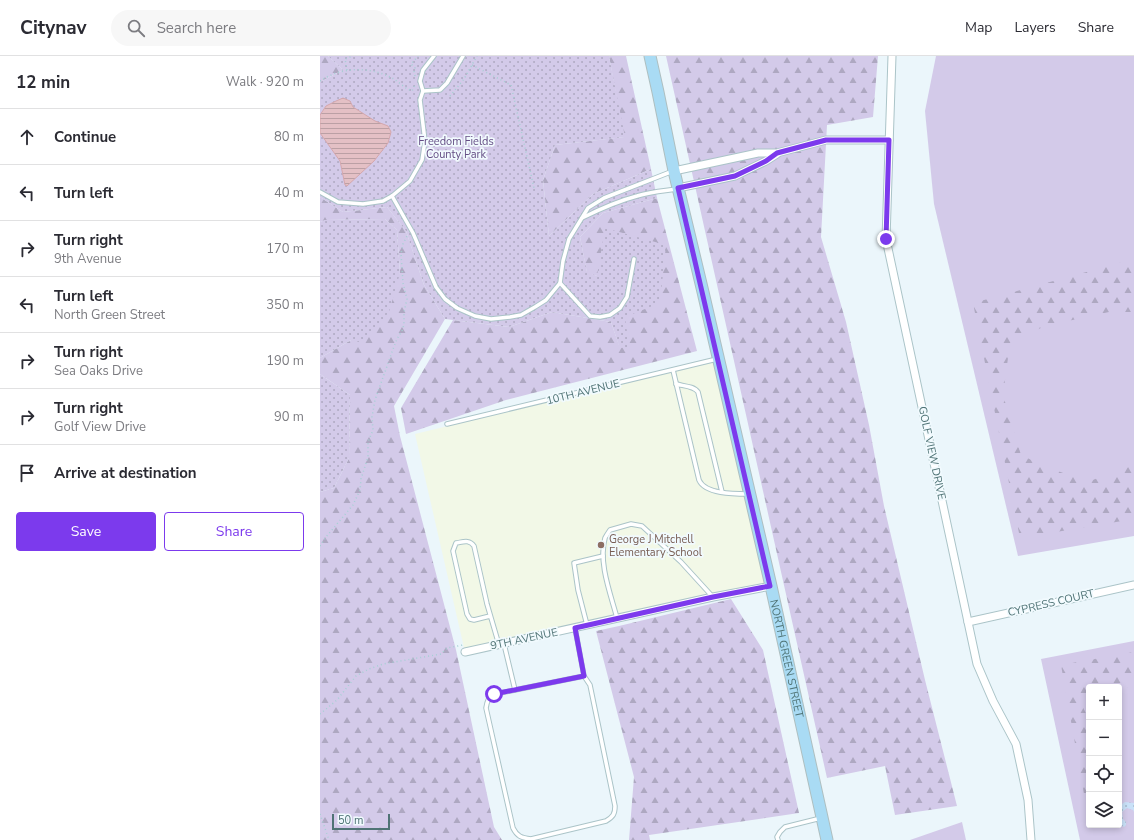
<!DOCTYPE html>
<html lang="en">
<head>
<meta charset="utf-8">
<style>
	body { margin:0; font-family:"Nunito Sans",sans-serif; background:#f7f7f7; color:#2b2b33 }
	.controls { position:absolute; right:12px; bottom:12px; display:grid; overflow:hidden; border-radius:4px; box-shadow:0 2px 6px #0003 }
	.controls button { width:36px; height:36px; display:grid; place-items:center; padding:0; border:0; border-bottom:1px solid #e1e1e2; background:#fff; color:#2b2b33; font:20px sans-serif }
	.scale { position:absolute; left:12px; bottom:10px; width:58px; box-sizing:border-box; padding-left:4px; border:2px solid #4f7375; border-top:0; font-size:11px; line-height:14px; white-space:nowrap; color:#4f7375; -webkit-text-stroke:3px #f1fafe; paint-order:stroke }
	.stop { position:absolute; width:12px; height:12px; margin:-9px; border:3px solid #7c3aed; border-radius:50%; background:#fff }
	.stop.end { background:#7c3aed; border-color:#fff; box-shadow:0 1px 4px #0008 }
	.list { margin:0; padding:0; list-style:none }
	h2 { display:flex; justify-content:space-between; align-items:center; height:52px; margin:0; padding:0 16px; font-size:17px }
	h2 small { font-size:13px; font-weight:400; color:#7c7c81 }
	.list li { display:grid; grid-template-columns:26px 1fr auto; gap:12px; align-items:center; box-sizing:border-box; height:56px; padding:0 16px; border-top:1px solid #e1e1e2 }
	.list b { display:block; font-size:15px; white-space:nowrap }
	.list p { margin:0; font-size:13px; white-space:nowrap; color:#7c7c81 }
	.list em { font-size:13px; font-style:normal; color:#7c7c81 }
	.actions { display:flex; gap:8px; padding:12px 16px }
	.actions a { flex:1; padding:9px 0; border:1px solid #7c3aed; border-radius:4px; text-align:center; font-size:14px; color:#7c3aed }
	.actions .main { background:#7c3aed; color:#fff }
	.icon { flex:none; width:22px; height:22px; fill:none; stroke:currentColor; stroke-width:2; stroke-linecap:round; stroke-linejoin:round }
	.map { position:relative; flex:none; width:814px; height:784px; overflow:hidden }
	header { display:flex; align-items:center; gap:24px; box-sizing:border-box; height:56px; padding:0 20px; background:#fff; border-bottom:1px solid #e1e1e2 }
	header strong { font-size:19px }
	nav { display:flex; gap:22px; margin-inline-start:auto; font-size:14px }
	.search { width:280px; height:36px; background:#f7f7f7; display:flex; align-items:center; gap:10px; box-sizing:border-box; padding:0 14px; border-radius:22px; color:#7c7c81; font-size:15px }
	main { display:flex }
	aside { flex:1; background:#fff }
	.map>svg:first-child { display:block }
</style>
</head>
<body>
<header>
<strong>Citynav</strong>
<div class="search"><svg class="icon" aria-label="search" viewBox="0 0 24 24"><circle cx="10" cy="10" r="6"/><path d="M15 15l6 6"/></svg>Search here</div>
<nav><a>Map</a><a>Layers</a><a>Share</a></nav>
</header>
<main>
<aside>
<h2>12 min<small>Walk · 920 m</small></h2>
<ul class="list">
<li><svg class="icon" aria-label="ahead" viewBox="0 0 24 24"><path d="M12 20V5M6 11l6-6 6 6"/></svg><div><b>Continue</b></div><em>80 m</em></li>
<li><svg class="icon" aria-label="left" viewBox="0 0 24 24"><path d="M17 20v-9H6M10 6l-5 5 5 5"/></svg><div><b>Turn left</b></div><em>40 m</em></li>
<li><svg class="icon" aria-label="right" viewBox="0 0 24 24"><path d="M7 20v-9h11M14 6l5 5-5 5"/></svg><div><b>Turn right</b><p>9th Avenue</p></div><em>170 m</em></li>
<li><svg class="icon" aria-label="left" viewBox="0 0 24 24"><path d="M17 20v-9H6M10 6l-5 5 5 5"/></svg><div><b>Turn left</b><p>North Green Street</p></div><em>350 m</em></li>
<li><svg class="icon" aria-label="right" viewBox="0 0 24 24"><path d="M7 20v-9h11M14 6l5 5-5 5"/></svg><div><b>Turn right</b><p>Sea Oaks Drive</p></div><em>190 m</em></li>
<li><svg class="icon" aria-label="right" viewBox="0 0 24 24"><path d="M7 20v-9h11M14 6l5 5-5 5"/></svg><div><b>Turn right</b><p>Golf View Drive</p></div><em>90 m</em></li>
<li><svg class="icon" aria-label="arrive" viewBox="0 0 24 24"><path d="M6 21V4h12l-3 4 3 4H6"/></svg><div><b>Arrive at destination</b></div></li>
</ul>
<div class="actions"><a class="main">Save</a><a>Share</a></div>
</aside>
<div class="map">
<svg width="814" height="784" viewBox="0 0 814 784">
	<defs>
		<pattern id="forest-firs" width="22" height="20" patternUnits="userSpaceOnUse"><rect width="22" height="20" fill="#d3cae9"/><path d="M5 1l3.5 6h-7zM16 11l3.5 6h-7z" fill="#aea8c1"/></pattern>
		<pattern id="sand-dots" width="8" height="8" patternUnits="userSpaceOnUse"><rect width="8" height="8" fill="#c9e1f8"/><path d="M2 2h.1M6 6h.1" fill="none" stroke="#a6bbcd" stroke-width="1.8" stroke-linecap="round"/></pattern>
		<pattern id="park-dots" width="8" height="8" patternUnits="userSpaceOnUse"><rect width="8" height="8" fill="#d3cae9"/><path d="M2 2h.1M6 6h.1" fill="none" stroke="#aea8c1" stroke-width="1.8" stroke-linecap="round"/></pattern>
		<pattern id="water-rules" width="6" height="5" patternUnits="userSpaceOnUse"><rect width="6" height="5" fill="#e4c0c5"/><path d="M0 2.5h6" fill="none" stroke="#bba0a5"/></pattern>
	</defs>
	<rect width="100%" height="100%" fill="#ebf6fb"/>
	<polygon fill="#f2f8e7" points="398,305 451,530 145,596 95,378"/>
	<g fill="#d3cae9" fill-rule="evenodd">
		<polygon points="616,0 814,0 814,480 698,500 614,148 605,55"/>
		<path d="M814,585V784H760L721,603ZM769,631H799V769H769Z"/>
		<polygon points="642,766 646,784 590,784"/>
	</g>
	<g fill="url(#forest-firs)">
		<polygon points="0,0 8,0 23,14 0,26"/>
		<polygon points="289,0 306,0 331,113 273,138 229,180 223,124 235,89 304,81"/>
		<polygon points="346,0 558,0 553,61 507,69 501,181 526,266 549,369 564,450 605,624 637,750 575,759 565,710 507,722"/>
		<polygon points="0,141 23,156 67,151 86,175 104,229 125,263 74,350 80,380 136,594 174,771 182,784 0,784 0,436 14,432 29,402 30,339 0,318 0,302 31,284 80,217 77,174 65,163 6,164 0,166"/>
		<polygon points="337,142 377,295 186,344 86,378 81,352 133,264 189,271 232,256 291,266 300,292 277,220 267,217 260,181 283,157"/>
		<polygon points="814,203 814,256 789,256 725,270 690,287 683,339 701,399 722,409 767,426 814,409 814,463 700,482 653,247"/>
		<polygon points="411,543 443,594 479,757 329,779 330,784 309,784 314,721 276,575 299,570"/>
		<polygon points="814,596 814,629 799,634 799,631 769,631 769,644 761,647 769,664 769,766 741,609"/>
	</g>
	<path fill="url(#sand-dots)" d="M805,746L814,747V756L813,754L807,752L802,756L803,763L806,766V769L804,771C796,768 799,757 799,750Z"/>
	<g fill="url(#park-dots)">
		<polygon points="8,0 289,0 305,81 235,89 223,124 229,180 273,138 331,113 337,142 283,157 260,181 267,216 277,220 285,172 346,189 340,247 305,261 309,291 300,292 291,266 232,256 189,271 125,263 104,229 86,175 67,151 23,156 0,141 0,26 23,14"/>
		<polygon points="65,163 77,174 80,217 69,256 43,287 31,284 0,302 0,166 5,164"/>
		<polygon points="0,318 30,339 29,402 14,432 0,436"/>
	</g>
	<polygon fill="url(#water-rules)" stroke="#d5a7ad" points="23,42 30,45 33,51 55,65 68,70 71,76 68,87 54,105 27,130 25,129 20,105 0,77 0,59 6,50 16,45"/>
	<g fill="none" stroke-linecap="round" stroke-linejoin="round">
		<defs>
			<g id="service">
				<polyline points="103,35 120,34 127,27 143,0"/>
				<polyline points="0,136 18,146 43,148 63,145 72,140 90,125 102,104 105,85 100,44 103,35 100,25 103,14 114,0"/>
				<polyline points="72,140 93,177 116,231 125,243 137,252 155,260 171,263 190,261 201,259 215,251 226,244 240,227 243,205 249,183 268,152 284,142 353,115"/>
				<path d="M262,162C280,153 298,145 317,140C330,136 343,135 357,133"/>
				<polyline points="240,227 270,260 280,261 290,259 300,252 307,241 314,203"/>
				<path d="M353,314L379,424C385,438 414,438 428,438"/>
				<path d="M356,328C363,330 374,330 378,336L402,436"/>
				<polyline points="127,368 397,303"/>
				<path d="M170,560L154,564L150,563L147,558L133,495L136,487C143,486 149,483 154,490L167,548L179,589"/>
				<path d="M297,562C291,539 278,507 285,482C286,480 288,477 290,474L311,468L322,470L361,506L392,540"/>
				<polyline points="267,569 258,534 254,507 283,500"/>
				<path d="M255,572L264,620L270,629L295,750C295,758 293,761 286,765L211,783C201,782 197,780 193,772L166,652C167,646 168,641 175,638L264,620"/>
				<polyline points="184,588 195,634"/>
				<polyline points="458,784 457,781 460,776 465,771 501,762"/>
			</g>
			<g id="minor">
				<polyline points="572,0 566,183 657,608 673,645 696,688 708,744 711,784"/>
				<polyline points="354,115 438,97 457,97 506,84 569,84"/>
				<polyline points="358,132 415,120 446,105 457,98"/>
				<polyline points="648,566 814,529"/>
				<polyline points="145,596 393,541 451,530"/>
			</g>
			<g id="primary">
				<path id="s1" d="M330,0L338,36L354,115L383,236L451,530L507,784"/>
			</g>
		</defs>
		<use href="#service" stroke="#abc4c8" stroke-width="5.5"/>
		<use href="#minor" stroke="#abc4c8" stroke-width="9"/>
		<use href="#primary" stroke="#aebfc0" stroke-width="13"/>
		<g stroke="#a7d0d4" stroke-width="1.5" stroke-dasharray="1 3" stroke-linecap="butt">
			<polyline points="152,9 191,29 214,132"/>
			<polyline points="27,14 25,3 33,0"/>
			<polyline points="95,20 94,15 95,12 91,8 98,0"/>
			<path d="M0,25C21,11 49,10 72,22C78,25 83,31 90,34L92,35L95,29"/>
			<polyline points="130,40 144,23 157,0"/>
			<polyline points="0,490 6,481 33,449 40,434 41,423 48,401 48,386 53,374 52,361 55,344 72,296 77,283 83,273 84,266 84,256 87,243 83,227 81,198 83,188 88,178"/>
			<polyline points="0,658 17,644 36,620 49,613 63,608 121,598 127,592 143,589"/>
			<polyline points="0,758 9,784"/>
		</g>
		<use href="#service" stroke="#fff" stroke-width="3.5"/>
		<use href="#minor" stroke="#fff" stroke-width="7"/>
		<use href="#primary" stroke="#a9dbf4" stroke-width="11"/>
	</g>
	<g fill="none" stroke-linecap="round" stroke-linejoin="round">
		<polyline stroke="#7c3aed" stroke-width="5" points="174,638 264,620 255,572 393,541 450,530 358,132 415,120 446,105 457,97 506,84 569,84 566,183"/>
	</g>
	<circle fill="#8d6e63" stroke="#f1fafe" stroke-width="1.5" cx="281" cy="489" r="4"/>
	<g text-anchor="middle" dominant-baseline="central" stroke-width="3.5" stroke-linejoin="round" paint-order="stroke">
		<g font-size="11" fill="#654e85" stroke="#f1fafe">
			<text x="136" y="85">Freedom Fields<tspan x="136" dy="13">County Park</tspan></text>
		</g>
		<g font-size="11" fill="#4f7375" stroke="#f1fafe">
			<text transform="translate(263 336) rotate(-14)">10TH AVENUE</text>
			<text transform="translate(612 397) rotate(78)">GOLF VIEW DRIVE</text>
			<text transform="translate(731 547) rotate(-13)">CYPRESS COURT</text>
			<text transform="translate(204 583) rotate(-12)">9TH AVENUE</text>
			<text stroke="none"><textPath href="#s1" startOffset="618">NORTH GREEN STREET</textPath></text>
		</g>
		<g font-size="11" fill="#785e54" stroke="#f1fafe" text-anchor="start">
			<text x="289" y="483">George J Mitchell<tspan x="289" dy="13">Elementary School</tspan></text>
		</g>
	</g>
</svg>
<div class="controls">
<button>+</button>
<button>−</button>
<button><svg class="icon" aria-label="locate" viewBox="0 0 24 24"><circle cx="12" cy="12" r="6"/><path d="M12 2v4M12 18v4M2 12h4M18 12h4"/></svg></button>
<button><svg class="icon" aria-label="layers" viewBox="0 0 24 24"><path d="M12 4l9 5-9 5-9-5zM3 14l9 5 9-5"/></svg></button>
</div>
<div class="scale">50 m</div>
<div class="stop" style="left:174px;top:638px"></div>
<div class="stop end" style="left:566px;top:183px"></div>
</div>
</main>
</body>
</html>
